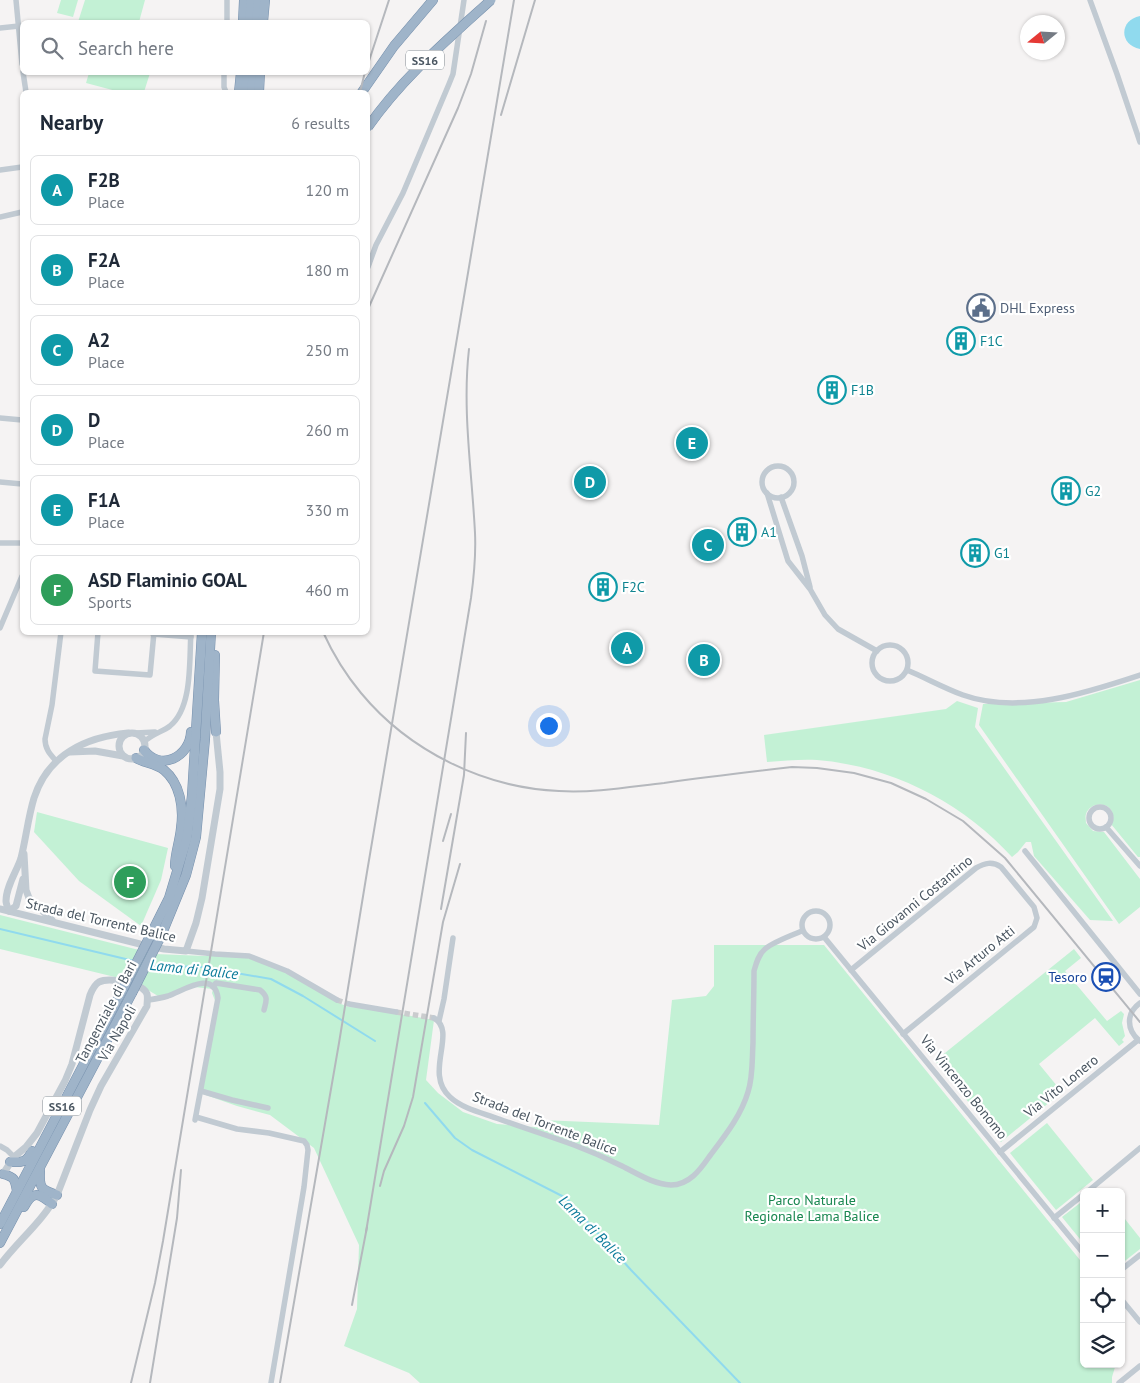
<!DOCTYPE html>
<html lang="en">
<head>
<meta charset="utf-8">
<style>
	body { margin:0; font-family:"PT Sans",sans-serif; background:#f6f6f7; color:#1f2937 }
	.controls { position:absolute; right:15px; bottom:15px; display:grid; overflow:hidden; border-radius:8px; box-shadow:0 1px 4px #0004 }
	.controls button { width:45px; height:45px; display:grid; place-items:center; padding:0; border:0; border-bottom:1px solid #e0e1e3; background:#fff; color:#1f2937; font:25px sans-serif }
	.compass { position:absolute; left:1020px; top:15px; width:45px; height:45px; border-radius:50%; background:#fff; box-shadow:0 1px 4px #0004; rotate:252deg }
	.you { position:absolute; left:548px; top:725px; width:18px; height:18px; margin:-12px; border:4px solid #fff; border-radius:50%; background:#1a73e8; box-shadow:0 0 0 8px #1a73e833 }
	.badge { display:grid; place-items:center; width:32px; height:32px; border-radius:50%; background:#0f766e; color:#fff; font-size:16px; font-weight:700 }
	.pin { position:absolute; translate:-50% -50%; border:2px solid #fff; box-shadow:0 1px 5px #0006 }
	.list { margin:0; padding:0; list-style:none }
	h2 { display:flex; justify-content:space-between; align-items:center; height:65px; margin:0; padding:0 20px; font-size:21px }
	h2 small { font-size:16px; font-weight:400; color:#747a83 }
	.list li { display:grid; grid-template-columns:32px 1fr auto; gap:15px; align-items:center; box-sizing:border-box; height:70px; margin:0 10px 10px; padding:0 10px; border:1px solid #e0e1e3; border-radius:8px }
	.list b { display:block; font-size:19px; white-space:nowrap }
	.list p { margin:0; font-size:16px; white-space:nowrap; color:#747a83 }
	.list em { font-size:16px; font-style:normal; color:#747a83 }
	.icon { flex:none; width:28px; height:28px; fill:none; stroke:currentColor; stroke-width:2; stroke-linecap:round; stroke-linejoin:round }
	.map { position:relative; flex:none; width:1140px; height:1383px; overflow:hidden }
	.search { position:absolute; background:#fff; box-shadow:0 1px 4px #0004; left:20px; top:20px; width:350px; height:55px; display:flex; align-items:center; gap:12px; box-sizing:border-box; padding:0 18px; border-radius:8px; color:#747a83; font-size:19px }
	.panel { position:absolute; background:#fff; box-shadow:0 1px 4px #0004; left:20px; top:90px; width:350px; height:545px; border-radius:8px }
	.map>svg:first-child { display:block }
</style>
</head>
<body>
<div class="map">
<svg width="1140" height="1383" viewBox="0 0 1140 1383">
	<rect width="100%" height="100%" fill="#f5f3f3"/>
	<g fill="#c3f1d5">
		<polygon points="61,0 78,0 73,17 57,13"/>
		<polygon points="85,0 145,0 139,22 141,22 78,22"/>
		<polygon points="89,73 89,72 150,73 144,92 120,92 86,83"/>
		<path d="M1140,680V857H1138L1111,824C1112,822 1114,819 1113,816C1112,801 1090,801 1086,814C1085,817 1086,820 1086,823L1093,831L1104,832L1140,879V907L1119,924L979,725L983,704L1066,702Z"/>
		<path d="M957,701L978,708L975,727L1113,921L1090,920L1034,856L1031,842H1026L1018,852L1012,857C962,802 891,766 817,760C801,759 784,761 767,762L764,735L946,709Z"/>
		<polygon points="37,812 168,848 161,880 141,926 79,881 34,832"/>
		<polygon points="0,915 155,954 205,956 240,956 271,964 316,986 341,1004 349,1007 381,1008 400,1014 434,1020 426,1080 438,1093 463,1112 497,1124 534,1127 541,1120 659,1125 672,1000 706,996 714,986 714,945 824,945 1084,1265 1084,1364 1116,1364 1112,1377 1112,1383 420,1383 409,1373 344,1346 357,1309 359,1245 314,1148 270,1115 237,1106 200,1093 216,1003 212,993 213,989 194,987 163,999 148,990 119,978 0,949"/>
		<polygon points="1074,949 1081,958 1065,971 1107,1021 1121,1011 1124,1014 1122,1023 1125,1036 1122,1040 1124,1042 1119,1046 1095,1018 1039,1064 1062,1092 1001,1142 935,1061"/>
		<polygon points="1047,1123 1093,1180 1056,1210 1010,1153"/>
		<polygon points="1084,1200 1084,1244 1062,1217"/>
		<polygon points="1121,1214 1140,1238 1140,1249 1121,1264"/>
	</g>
	<path fill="#90daee" d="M1140,16V49C1119,45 1119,20 1140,16Z"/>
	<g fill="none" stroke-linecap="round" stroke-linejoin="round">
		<g stroke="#90daee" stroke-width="2">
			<polyline points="0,929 134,961"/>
			<polyline points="151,965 161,968 196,966 271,979 303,996 375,1041"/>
			<polyline points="425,1103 455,1138 472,1150 566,1198 631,1270 740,1383"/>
		</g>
		<g stroke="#caccce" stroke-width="5.5" stroke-dasharray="5.5 3" stroke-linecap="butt">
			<polyline points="337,1000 349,1004"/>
			<polyline points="396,1012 434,1018"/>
		</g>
		<defs>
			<g id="trunk">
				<polyline points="243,22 244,0"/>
				<polyline points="250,22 251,0"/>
				<polyline points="257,22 258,0"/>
				<polyline points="263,22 265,0"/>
				<polyline points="239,92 241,72"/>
				<polyline points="246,92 247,72"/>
				<polyline points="252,92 253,72"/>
				<polyline points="259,92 260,72"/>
				<polyline points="362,92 394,46 433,0"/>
				<polyline points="215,655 214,700 216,732"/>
				<path d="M144,750C160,772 190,757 191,732"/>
				<path d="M136,758C144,763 155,763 164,770C180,783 184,808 181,828C180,841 175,853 175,866"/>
				<polyline points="161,936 186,875 196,837 205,739 211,632"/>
				<polyline points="149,938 169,898 187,838 192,795 202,632"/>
				<path d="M10,1162C23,1162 26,1163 32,1151"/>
				<path d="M40,1171C39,1188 41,1190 57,1195"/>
				<path d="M3,1174C15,1177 15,1180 17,1191"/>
				<path d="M24,1207C33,1190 39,1193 52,1204"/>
				<polyline points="0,1224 123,989"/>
				<polyline points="0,1243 132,993"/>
			</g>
		</defs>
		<use href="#trunk" stroke="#7690ad" stroke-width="10"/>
		<g stroke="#c1cad2" stroke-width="5.5">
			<polyline points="16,0 22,64"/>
			<polyline points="1090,0 1117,74 1140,142"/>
			<polyline points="227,22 227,0"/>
			<polyline points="0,28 19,26"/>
			<polyline points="23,72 26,92"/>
			<polyline points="224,72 224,87 226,92"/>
			<polyline points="0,170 22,167"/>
			<polyline points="0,217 22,212"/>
			<polyline points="368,267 376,245 403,193 449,84 453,74 464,0"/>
			<polyline points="0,418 22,420"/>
			<circle cx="778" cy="482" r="16"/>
			<polyline points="0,482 22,484"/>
			<polyline points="767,493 788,561 810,589 825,615 838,629 877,651"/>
			<polyline points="781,497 802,556 810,587"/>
			<polyline points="0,543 22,543"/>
			<polyline points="0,628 22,576"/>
			<polyline points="98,632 95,671 150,675 154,632"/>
			<polyline points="153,634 191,637"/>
			<circle cx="890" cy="663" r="18"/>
			<path d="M907,670C926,678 944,688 963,695C1019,715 1086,693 1140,675"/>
			<polyline points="136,733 155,732"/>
			<path d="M144,742C152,734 162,732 170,726C193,707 189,660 191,632"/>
			<path d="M56,761C50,754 45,749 45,739L52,705L61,632"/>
			<circle cx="1100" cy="818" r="11"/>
			<polyline points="1106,827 1140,866"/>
			<polyline points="1025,851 1140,994"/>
			<circle cx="816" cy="925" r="14"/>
			<polyline points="824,937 1084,1254"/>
			<polyline points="186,951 215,954 249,956 287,971 337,1000"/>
			<path d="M851,970L976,868C985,863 992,861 1001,867L1034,907L1037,918L1034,927L903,1034"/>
			<path d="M213,987L216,983L260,990C269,997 266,1001 264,1010"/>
			<path d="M148,1000C155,999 161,998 168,996C183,991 214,969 218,998L195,1120"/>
			<polyline points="349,1004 396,1012"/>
			<path d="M434,1018C458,1032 423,1073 450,1097C463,1109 483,1113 499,1119C524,1128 549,1136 574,1145C590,1151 606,1158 622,1166C638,1174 653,1184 671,1185C689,1185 700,1170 709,1157C724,1137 741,1116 748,1092C753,1077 752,1060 753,1043C753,1019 754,995 754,971C756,964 758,955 765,949C773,942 792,935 802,931"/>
			<polyline points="439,1021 444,999 453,938"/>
			<path d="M1140,1041C1126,1030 1126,1013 1140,1003"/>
			<polyline points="201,1091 232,1100 268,1108"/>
			<polyline points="196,1117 237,1129 269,1133 304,1141 307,1145 308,1150 304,1187 271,1383"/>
			<polyline points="0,1146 7,1150 14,1157"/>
			<polyline points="1000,1152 1138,1040"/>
			<polyline points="1087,1192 1140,1148"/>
			<polyline points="1054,1218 1084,1194"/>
			<polyline points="1121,1270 1140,1255"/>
			<polyline points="1121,1299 1140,1322"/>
			<polyline points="1119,1383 1140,1366"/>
		</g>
		<g stroke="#c1cad2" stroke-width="7">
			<circle cx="132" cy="746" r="13"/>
			<polyline points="70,752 95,751 123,756"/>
			<polyline points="24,854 26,890 29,898 52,920"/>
			<polyline points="0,909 140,944 164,949 186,951 196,923 202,898 220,789 220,772 216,732"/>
			<path d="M9,911C8,908 6,904 6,901C6,886 17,871 21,858C26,838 28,818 34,798C48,755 85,737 128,733"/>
			<polyline points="9,911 16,906 23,879"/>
			<path d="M0,1265C18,1241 42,1222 57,1195L90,1110L101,1086L147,1006C147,1002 148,998 147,994C143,983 109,977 99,982C94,985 92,990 90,995L72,1064L65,1081L37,1133L26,1147L14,1157L3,1174"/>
		</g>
		<use href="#trunk" stroke="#9fb4c9" stroke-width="9"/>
		<g stroke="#b5b8bd" stroke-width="2">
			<polyline points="368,64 389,0"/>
			<polyline points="360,92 365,72"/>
			<polyline points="501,115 535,0"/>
			<polyline points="368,309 458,108 471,74 486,21"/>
			<path d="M323,632C333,654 346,675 361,693C409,751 484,788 559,791C594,793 629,787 664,783C707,777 749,772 792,767L817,768L854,773L891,783L926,799L963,821L1005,858L1140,1022"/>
			<polyline points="443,841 451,814"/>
			<polyline points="441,909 464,775 466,733"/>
			<polyline points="380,1186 384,1171 404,1126 413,1097 443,922 460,864"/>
			<path d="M366,1232L471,598C474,576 476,554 475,533C472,472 462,410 469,349"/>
			<polyline points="352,1305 367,1227"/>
			<polyline points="131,1383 155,1283 163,1241 264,632"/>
			<polyline points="150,1383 177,1218 181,1170"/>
			<polyline points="280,1383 339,1043 367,872 514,0"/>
		</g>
		<defs>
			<g id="trunk-bridge">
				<path d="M368,127C402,78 447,40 491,0"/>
				<polyline points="123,989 149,938"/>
				<polyline points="132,993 161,936"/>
			</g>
		</defs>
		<use href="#trunk-bridge" stroke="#7690ad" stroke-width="10" stroke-linecap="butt"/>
		<use href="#trunk-bridge" stroke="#9fb4c9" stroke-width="9"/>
	</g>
	<defs>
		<symbol id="civic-ring" viewBox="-11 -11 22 22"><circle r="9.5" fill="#fff" stroke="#5c6f8a" stroke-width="1.5"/><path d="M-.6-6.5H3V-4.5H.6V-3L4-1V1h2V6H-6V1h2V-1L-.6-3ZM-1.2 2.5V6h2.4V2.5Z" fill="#5c6f8a"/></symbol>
		<symbol id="building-ring" viewBox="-11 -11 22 22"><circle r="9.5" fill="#fff" stroke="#0f9aa8" stroke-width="1.5"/><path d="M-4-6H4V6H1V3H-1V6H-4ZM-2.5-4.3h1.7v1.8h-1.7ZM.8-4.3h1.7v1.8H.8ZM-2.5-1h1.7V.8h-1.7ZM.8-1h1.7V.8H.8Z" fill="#0f9aa8"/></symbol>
		<symbol id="station-ring" viewBox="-11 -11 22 22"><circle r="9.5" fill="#fff" stroke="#1a4fb4" stroke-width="1.5"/><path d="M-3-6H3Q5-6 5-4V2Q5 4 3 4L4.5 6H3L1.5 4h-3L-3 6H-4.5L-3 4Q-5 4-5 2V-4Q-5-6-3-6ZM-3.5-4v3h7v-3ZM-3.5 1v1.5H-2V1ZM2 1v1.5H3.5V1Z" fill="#1a4fb4"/></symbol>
	</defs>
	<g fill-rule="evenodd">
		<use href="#civic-ring" x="965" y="292" width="32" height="32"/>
		<use href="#building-ring" x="945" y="325" width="32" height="32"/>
		<use href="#building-ring" x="816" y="374" width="32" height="32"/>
		<use href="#building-ring" x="1050" y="475" width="32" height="32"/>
		<use href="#building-ring" x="726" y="516" width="32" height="32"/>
		<use href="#building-ring" x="959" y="537" width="32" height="32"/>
		<use href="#building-ring" x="587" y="571" width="32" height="32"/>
		<use href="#station-ring" x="1090" y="961" width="32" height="32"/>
	</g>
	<g text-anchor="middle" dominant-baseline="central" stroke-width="4.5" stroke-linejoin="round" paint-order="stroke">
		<g fill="#fff" stroke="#808990" stroke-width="1">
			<rect x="406" y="50.5" width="38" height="19" rx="4"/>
			<rect x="43" y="1096.5" width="38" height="19" rx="4"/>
		</g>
		<g font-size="12" font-weight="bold" fill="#4a5661">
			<text x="425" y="60">SS16</text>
			<text x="62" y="1106">SS16</text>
		</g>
		<g font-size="14" fill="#4e5e75" stroke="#fff" text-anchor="start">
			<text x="1000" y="308">DHL Express</text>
		</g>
		<g font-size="14" fill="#0d838f" stroke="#fff" text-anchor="start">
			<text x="980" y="341">F1C</text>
			<text x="851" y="390">F1B</text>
			<text x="1085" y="491">G2</text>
			<text x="761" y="532">A1</text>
			<text x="994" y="553">G1</text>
			<text x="622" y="587">F2C</text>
		</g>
		<g font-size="14" fill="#4a5661" stroke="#fff">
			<text transform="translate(915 903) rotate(-39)">Via Giovanni Costantino</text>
			<text transform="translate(101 920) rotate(13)">Strada del Torrente Balice</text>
			<text transform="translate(980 955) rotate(-39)">Via Arturo Atti</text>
			<text transform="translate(106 1012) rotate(-62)">Tangenziale di Bari</text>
			<text transform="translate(117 1033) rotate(-60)">Via Napoli</text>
			<text transform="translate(1061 1086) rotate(-39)">Via Vito Lonero</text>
			<text transform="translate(964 1087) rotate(51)">Via Vincenzo Bonomo</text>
			<text transform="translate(545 1123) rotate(21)">Strada del Torrente Balice</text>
		</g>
		<g font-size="14" fill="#164399" stroke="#fff" text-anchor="end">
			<text x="1087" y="977">Tesoro</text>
		</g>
		<g font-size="14" fill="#17864f" stroke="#fff">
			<text x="812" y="1200">Parco Naturale<tspan x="812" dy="16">Regionale Lama Balice</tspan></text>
		</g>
		<g font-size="15" font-style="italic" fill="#0c7c9b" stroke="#fff">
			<text transform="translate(194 969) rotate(6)">Lama di Balice</text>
			<text transform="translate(593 1229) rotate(45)">Lama di Balice</text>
		</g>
	</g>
</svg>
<div class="controls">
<button>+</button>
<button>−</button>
<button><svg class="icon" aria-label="locate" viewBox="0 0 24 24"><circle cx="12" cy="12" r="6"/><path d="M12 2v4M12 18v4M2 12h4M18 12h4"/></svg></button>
<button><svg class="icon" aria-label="layers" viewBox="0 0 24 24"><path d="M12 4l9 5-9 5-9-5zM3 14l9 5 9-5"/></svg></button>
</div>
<svg class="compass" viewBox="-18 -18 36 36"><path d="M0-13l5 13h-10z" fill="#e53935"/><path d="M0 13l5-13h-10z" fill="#747a83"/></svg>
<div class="you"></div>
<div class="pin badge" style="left:627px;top:648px;background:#0f9aa8">A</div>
<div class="pin badge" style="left:704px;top:660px;background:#0f9aa8">B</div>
<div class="pin badge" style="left:708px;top:545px;background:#0f9aa8">C</div>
<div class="pin badge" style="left:590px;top:482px;background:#0f9aa8">D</div>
<div class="pin badge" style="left:692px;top:443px;background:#0f9aa8">E</div>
<div class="pin badge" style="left:130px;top:882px;background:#2e9e5b">F</div>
<div class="search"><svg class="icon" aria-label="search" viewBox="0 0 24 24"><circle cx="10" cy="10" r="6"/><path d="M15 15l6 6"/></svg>Search here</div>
<section class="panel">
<h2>Nearby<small>6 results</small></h2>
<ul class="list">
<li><span class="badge" style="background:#0f9aa8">A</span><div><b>F2B</b><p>Place</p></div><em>120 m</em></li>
<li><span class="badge" style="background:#0f9aa8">B</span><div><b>F2A</b><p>Place</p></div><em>180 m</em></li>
<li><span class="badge" style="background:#0f9aa8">C</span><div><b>A2</b><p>Place</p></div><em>250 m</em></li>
<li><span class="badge" style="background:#0f9aa8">D</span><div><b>D</b><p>Place</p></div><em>260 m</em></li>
<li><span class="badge" style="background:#0f9aa8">E</span><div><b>F1A</b><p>Place</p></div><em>330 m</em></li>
<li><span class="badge" style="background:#2e9e5b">F</span><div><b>ASD Flaminio GOAL</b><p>Sports</p></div><em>460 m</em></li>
</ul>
</section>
</div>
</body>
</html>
